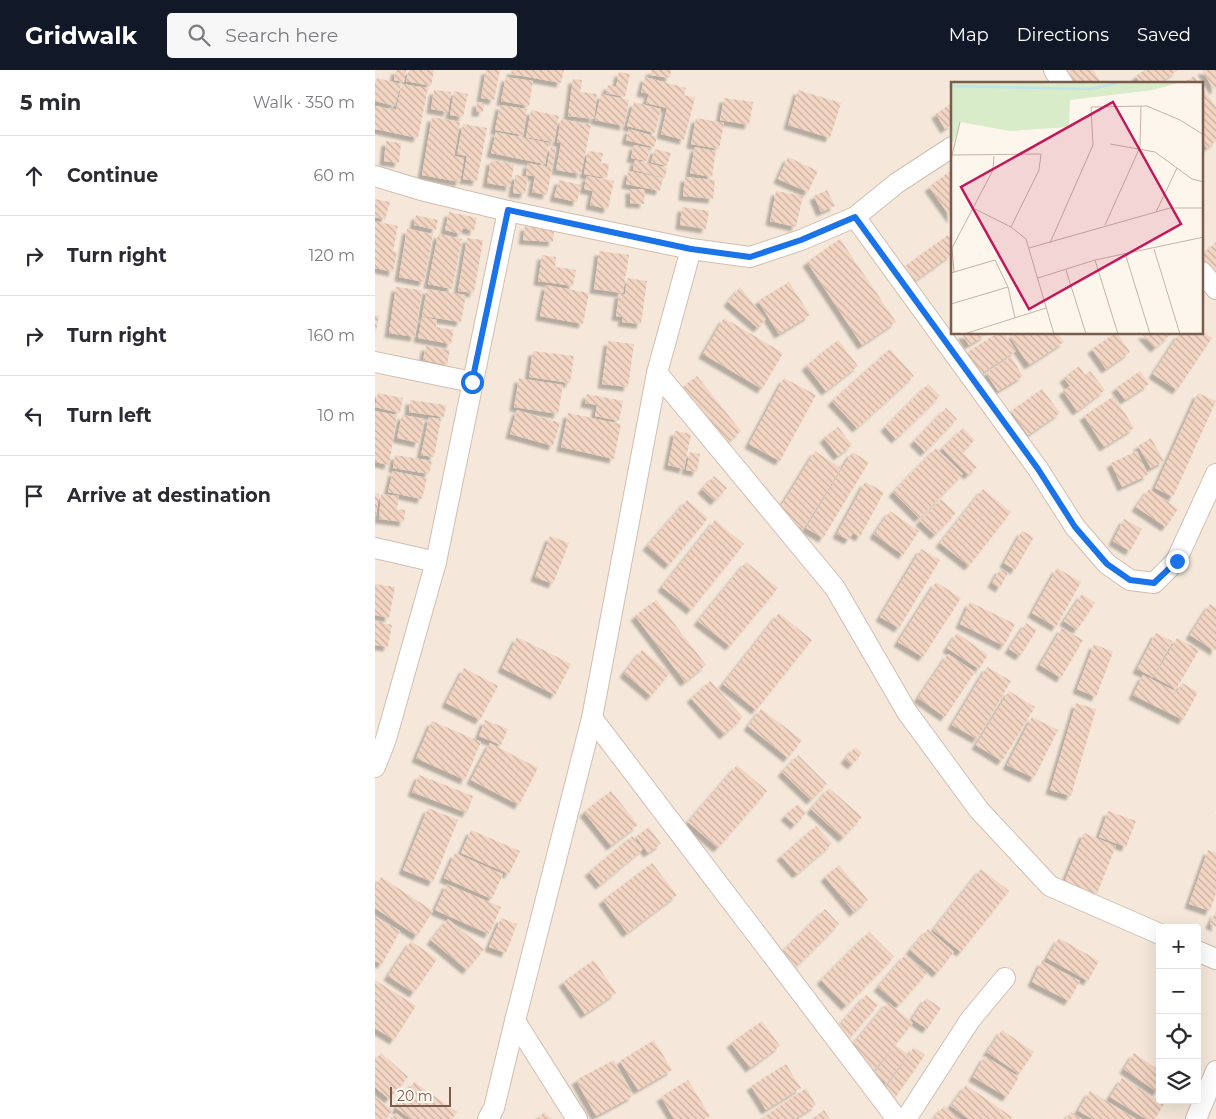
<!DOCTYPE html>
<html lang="en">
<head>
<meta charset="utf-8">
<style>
	body { margin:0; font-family:Montserrat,sans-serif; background:#f7f7f7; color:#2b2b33 }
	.controls { position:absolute; right:15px; bottom:15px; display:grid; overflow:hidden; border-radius:5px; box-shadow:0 5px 20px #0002 }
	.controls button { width:45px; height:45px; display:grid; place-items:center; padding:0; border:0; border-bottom:1px solid #e1e1e2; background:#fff; color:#2b2b33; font:25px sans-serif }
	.scale { position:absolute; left:15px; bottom:12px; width:61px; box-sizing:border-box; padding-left:5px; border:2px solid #7a5c4d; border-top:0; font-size:14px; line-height:18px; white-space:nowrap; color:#7a5c4d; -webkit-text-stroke:4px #fffaf3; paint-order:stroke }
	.stop { position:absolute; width:15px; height:15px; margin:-11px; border:4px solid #1a73e8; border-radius:50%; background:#fff }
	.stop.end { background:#1a73e8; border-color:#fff; box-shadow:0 1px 5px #0008 }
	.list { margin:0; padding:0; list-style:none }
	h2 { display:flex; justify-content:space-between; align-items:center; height:65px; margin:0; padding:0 20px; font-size:21px }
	h2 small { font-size:16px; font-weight:400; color:#7c7c81 }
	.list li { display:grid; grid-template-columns:32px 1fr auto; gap:15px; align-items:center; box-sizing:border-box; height:80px; padding:0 20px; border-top:1px solid #e1e1e2 }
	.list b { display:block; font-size:19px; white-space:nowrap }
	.list em { font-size:16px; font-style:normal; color:#7c7c81 }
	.icon { flex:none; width:28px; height:28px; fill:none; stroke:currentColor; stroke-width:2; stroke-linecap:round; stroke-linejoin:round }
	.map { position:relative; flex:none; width:841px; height:1049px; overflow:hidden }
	header { display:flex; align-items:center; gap:30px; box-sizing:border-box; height:70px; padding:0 25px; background:#111827; color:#fff }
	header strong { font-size:24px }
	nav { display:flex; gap:28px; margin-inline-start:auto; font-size:18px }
	.search { width:350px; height:45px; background:#f7f7f7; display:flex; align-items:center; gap:12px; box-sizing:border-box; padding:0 18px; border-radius:5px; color:#7c7c81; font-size:19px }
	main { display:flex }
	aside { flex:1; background:#fff }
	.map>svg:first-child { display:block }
</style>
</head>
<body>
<header>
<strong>Gridwalk</strong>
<div class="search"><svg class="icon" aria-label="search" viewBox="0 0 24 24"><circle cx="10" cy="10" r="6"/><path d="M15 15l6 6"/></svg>Search here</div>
<nav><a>Map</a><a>Directions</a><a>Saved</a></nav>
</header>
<main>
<aside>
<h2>5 min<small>Walk · 350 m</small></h2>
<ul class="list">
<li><svg class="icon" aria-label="ahead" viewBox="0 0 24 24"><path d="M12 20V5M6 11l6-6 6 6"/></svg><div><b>Continue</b></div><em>60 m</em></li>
<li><svg class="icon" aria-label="right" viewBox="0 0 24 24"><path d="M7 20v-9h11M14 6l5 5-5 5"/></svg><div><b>Turn right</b></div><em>120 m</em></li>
<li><svg class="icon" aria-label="right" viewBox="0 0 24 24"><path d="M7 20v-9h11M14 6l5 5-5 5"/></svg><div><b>Turn right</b></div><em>160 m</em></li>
<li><svg class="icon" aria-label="left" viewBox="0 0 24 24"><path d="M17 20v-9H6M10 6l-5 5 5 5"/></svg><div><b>Turn left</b></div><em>10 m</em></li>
<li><svg class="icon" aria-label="arrive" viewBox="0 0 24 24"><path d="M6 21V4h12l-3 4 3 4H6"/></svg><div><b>Arrive at destination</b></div></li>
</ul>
</aside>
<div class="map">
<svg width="841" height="1049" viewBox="0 0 841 1049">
	<defs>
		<pattern id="building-back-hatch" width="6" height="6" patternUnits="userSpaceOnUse" patternTransform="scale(1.25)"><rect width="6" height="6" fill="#f3d5c3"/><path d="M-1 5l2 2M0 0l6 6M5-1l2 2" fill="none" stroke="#cab0a1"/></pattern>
		<filter id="shadow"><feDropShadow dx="-4.5" dy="4.5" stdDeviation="1" flood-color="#0004"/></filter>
	</defs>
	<rect width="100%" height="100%" fill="#fdf6ec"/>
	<path fill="#f5e8da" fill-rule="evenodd" d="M0,0H841V741L840,744H841V1049H0ZM577,14H827V264H577ZM785,858H822V1030H785Z"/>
	<g fill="url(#building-back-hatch)" filter="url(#shadow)">
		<polygon points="21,0 31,0 29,12 19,10"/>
		<polygon points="34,0 59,0 56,16 31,11"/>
		<polygon points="111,0 125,0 119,30 106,28"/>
		<polygon points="137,0 189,0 186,13 136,4"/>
		<polygon points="276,0 296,0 295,8 275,5"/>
		<polygon points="692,0 718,0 727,14 702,14"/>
		<polygon points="770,0 803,0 783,14 766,14 761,6"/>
		<polygon points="827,0 841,0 841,18 839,20"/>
		<polygon points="244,2 255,4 250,27 231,23 233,15 241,17"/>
		<polygon points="819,6 825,14 807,14"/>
		<polygon points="131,7 158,11 154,36 126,31"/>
		<polygon points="270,7 311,18 309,25 320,28 309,70 286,64 292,38 271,33 274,24 266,22"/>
		<polygon points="2,8 26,14 20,36 0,31 0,15"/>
		<polygon points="198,9 207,10 205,22 222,24 219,49 193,46"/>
		<polygon points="27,14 53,18 43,68 0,59 0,36 21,40"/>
		<polygon points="827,17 841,37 841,71 832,78 827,71"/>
		<polygon points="59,20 76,22 73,42 56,39"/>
		<polygon points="423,20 466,33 455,68 413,55"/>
		<polygon points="79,21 93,24 88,47 75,45"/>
		<polygon points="226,24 254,30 249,56 220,50"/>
		<polygon points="349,28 378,32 374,55 345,50"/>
		<polygon points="102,32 109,33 108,42 101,42"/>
		<polygon points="259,32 286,39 280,63 252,56"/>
		<polygon points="577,33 577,54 570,59 561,44"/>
		<polygon points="125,35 152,39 148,65 120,60"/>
		<polygon points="156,40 184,46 179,72 151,67"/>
		<polygon points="57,47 85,52 79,86 89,88 85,112 47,105"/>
		<polygon points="321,48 349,53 344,79 316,74"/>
		<polygon points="186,49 216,55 206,104 181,100 186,73 182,72"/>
		<polygon points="88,54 112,58 102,111 88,109 92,86 82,84"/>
		<polygon points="254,59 282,67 279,77 251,70"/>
		<polygon points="121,62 174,73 170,94 116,83"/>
		<polygon points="11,71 26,73 24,93 9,91"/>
		<polygon points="259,75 275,78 272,91 256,88"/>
		<polygon points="176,76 181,77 172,125 157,122 160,106 151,105 153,93 172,97"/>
		<polygon points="320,77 341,81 337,107 315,103"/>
		<polygon points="280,79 296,83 292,96 276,92"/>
		<polygon points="213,81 228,83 226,93 234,94 232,108 209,104"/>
		<polygon points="413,87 443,101 433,122 403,109"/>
		<polygon points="116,90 139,94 135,117 112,113"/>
		<polygon points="260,90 292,98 290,108 258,100"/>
		<polygon points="577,100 577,149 554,117"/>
		<polygon points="254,101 288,108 285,121 251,114"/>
		<polygon points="140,105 153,107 150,124 138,123"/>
		<polygon points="212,106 239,111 233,139 215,135 218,121 209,119"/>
		<polygon points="310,107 340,110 338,129 308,126"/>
		<polygon points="184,110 206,115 202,132 179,127"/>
		<polygon points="255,119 270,119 269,134 255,133"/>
		<polygon points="452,120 460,136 446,142 439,126"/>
		<polygon points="401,121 428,126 421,157 395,151"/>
		<polygon points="0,129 15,132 10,150 0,147"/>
		<polygon points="307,137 334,141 331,159 305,155"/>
		<polygon points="74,142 102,148 99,161 88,158 86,164 70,160"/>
		<polygon points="41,145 63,150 61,160 39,155"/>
		<polygon points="0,151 23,156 18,181 22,182 18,202 0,198"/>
		<polygon points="150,156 179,159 178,172 148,170"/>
		<polygon points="32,159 58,164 49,212 24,207"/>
		<polygon points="63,164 87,169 77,219 53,214"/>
		<polygon points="573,165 577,170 577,184 540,211 529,197"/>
		<polygon points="92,168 108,170 99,223 83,221"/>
		<polygon points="465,169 521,252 487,275 432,192"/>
		<polygon points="841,172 841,204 827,191 827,186"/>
		<polygon points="224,181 254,185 248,223 219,219"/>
		<polygon points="167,185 181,187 180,197 201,200 198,216 163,211"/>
		<polygon points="252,208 272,211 266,254 247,252 248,247 241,246 244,224 250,224"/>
		<polygon points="414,212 435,245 404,264 383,231"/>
		<polygon points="171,215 214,223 208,254 165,246"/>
		<polygon points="21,217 47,220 40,267 14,263"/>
		<polygon points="365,217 391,249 383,258 353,232"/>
		<polygon points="52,219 91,225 86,252 47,246"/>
		<polygon points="0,245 4,246 1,261 0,261"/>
		<polygon points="47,247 62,250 61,257 79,260 76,274 43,268"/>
		<polygon points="349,248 408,283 387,319 328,284"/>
		<polygon points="827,261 837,268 802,320 778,304 804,264 827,264"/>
		<polygon points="587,264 612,264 594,275"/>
		<polygon points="621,264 630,264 641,281 607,303 593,282"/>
		<polygon points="633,264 683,264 689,272 654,295"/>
		<polygon points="739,264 743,264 755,282 731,299 717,279"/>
		<polygon points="767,264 796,264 780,278"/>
		<polygon points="463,270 483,296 451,321 431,296"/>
		<polygon points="233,271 259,274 253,317 227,314"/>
		<polygon points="51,276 75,280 72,295 48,290"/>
		<polygon points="515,279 539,306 482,358 457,331"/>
		<polygon points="158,281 199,286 195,313 154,307"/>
		<polygon points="636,287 648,306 623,321 611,303"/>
		<polygon points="704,296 710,305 715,301 730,320 702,341 688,321 695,316 689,308"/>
		<polygon points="765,301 774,314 750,330 741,318"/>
		<polygon points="322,306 366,361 348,376 303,321"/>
		<polygon points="144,308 188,315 183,344 139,337"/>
		<polygon points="409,308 441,325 405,391 374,374"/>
		<polygon points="553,314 565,326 521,369 510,357"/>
		<polygon points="667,319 685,343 653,365 636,341"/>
		<polygon points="3,323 28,328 25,343 0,337"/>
		<polygon points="823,323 841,331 798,427 780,418"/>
		<polygon points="212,324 248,331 244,351 220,346 222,335 210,333"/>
		<polygon points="739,326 759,358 729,377 709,346"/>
		<polygon points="35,330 71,335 69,347 34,342"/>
		<polygon points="571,338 582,349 550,382 539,371"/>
		<polygon points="142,340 185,353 178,376 135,364"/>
		<polygon points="0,341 22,345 14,395 0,392"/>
		<polygon points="193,343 246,354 239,389 186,377"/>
		<polygon points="27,345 49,349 44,373 22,368"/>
		<polygon points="54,347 66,349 59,387 46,385"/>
		<polygon points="463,357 477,375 463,386 449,368"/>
		<polygon points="588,358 600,370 587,382 602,397 593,405 567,378"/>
		<polygon points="300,361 316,364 309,399 293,395"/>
		<polygon points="776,368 789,391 776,398 763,376"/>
		<polygon points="561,378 588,404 544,448 518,422"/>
		<polygon points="440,381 466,398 428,459 402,443"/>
		<polygon points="762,381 773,405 747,417 736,393"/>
		<polygon points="315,382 325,384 322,402 311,400"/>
		<polygon points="477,382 494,392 448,468 431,458"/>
		<polygon points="20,385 57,391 54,404 18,398"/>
		<polygon points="18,401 52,408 47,429 13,422"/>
		<polygon points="339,406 352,418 340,431 327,419"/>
		<polygon points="490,412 509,422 485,467 478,463 474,470 462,464"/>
		<polygon points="608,419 636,442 594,496 565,473"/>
		<polygon points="774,419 803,439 791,457 761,437"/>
		<polygon points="0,423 4,424 1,446 0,445"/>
		<polygon points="6,424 24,426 22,439 30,440 29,452 4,449"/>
		<polygon points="566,429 581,443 560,465 545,451"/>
		<polygon points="312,430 333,448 294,495 272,476"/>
		<polygon points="515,441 544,461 528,485 499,464"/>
		<polygon points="749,449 767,459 755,481 738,471"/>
		<polygon points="340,450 369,474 316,540 287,517"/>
		<polygon points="647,461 659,467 640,500 629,493"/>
		<polygon points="175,466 194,473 178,514 160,507"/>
		<polygon points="546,479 565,490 524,558 505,547"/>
		<polygon points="371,492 403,518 355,576 323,551"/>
		<polygon points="682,498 706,512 681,557 657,543"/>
		<polygon points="625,499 633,503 625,518 617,513"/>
		<polygon points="561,512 586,528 548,587 523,572"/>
		<polygon points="0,514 20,517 14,548 0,545"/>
		<polygon points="707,524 720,533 702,560 689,551"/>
		<polygon points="281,530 331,595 310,612 260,546"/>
		<polygon points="595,532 640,554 629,576 585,554"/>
		<polygon points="835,534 841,538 841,579 840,581 815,565"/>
		<polygon points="404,543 437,570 381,640 348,614"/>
		<polygon points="0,551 17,555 13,577 0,575"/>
		<polygon points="651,553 662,560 645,586 634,579"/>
		<polygon points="687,558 708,570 686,608 665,595"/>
		<polygon points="582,563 613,585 604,599 572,578"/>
		<polygon points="781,563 797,571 778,607 762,599"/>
		<polygon points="142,567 196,594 180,625 127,598"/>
		<polygon points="802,568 824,580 801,619 779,607"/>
		<polygon points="719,574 738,582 721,627 702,619"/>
		<polygon points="267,580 295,603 276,626 249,603"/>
		<polygon points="573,584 600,602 570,647 543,628"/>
		<polygon points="612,597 636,611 602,669 577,655"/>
		<polygon points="89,598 123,616 105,650 71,633"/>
		<polygon points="768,605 802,622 807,613 823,622 808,650 758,625"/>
		<polygon points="335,611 368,647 349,665 316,628"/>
		<polygon points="634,621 660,637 627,691 601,675"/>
		<polygon points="701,633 721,639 696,726 675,720"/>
		<polygon points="386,639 427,670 413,688 373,656"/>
		<polygon points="657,647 683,660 659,708 632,695"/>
		<polygon points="110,650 133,659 126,675 104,666"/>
		<polygon points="57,651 106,672 90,710 41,688"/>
		<polygon points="115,673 163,698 144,735 96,710"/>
		<polygon points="480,677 487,683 477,695 470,689"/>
		<polygon points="423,685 452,714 436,730 407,702"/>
		<polygon points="362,695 392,721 343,778 313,752"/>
		<polygon points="44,705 98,726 92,743 37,722"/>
		<polygon points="454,718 487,747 468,768 436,739"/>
		<polygon points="236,721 263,755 236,776 209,742"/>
		<polygon points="423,734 431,743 420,755 410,746"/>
		<polygon points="53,738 83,750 58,812 28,800"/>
		<polygon points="733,741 761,751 751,777 724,767"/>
		<polygon points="441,756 457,774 422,804 406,786"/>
		<polygon points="274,757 286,774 273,783 261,767"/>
		<polygon points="96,760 145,781 134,804 86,783"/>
		<polygon points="709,763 741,776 721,826 689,813"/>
		<polygon points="257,766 268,779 225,815 214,802"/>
		<polygon points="833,780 841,783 841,823 835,841 814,834"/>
		<polygon points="80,783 128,804 117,829 69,808"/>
		<polygon points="277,793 302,825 252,863 228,830"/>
		<polygon points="464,795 493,830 479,842 450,807"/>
		<polygon points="606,799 634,821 586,882 558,860"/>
		<polygon points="6,807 58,841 42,866 0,838 0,817"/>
		<polygon points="72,814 126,837 114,864 60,840"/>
		<polygon points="450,839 464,854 420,898 405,884"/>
		<polygon points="841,841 841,857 835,854"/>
		<polygon points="0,847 25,861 7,894 0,891"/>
		<polygon points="126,848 142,854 131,883 114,877"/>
		<polygon points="73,849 109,879 92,900 56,870"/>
		<polygon points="553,859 579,882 562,903 535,880"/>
		<polygon points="494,862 519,887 471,936 446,910"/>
		<polygon points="684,868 724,891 713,911 672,888"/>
		<polygon points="36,871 62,889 39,923 13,906"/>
		<polygon points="530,885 552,903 524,935 503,917"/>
		<polygon points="219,890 241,923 210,944 188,912"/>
		<polygon points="667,891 705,911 694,931 657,912"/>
		<polygon points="0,910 41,936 19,970 0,958"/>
		<polygon points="491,925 503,935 474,969 461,959"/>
		<polygon points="551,928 566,938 552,959 537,949"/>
		<polygon points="513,932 538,953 499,1000 474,979"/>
		<polygon points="387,951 405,976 375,998 356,973"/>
		<polygon points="627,960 659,982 644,1004 612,982"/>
		<polygon points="279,970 297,1000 263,1020 245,991"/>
		<polygon points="520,975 533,984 512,1013 499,1004"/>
		<polygon points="539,977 550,985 517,1032 506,1025"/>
		<polygon points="6,983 33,1007 14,1029 0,1017 0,990"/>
		<polygon points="759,983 785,1001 785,1018 782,1022 749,999"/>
		<polygon points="610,986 644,1007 632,1027 598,1007"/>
		<polygon points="239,990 258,1026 221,1046 201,1010"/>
		<polygon points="411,994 426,1018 391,1040 376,1016"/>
		<polygon points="747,1008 789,1034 780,1049 771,1049 735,1027"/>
		<polygon points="313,1010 335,1046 330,1049 299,1049 286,1027"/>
		<polygon points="39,1012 82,1042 77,1049 36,1049 21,1038"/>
		<polygon points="591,1015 637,1047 636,1049 594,1049 576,1036"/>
		<polygon points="431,1018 441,1035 420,1049 390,1049 389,1047"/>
		<polygon points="715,1021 761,1049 718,1049 703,1041"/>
		<polygon points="0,1027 18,1040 11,1049 0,1049"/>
		<polygon points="569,1036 585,1049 558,1049"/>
		<polygon points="449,1040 455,1049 437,1049"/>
		<polygon points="169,1042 177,1049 162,1049"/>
		<polygon points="696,1042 707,1049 691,1049"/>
		<polygon points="21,1043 29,1049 17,1049"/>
	</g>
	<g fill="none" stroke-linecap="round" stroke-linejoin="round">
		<defs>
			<g id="minor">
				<polyline points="679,0 688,14"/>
				<polyline points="0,106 46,120 133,141 316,179 375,187 426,170 480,147 522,113 577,77"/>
				<polyline points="480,147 663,399 700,457 732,494 755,510 779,513 801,491 841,404"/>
				<polyline points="827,202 841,219"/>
				<polyline points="0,292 97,312"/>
				<polyline points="282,303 460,518 532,642 604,740 675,816 785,864"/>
				<polyline points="0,478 61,492"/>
				<polyline points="217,648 522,1049"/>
				<polyline points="0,697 11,669 61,492 133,141"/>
				<polyline points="822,881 841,889"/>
				<polyline points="140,951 202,1049"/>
				<polyline points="113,1049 119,1038 140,951 217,648 282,303 316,179"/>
				<polyline points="531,1049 595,950 630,908"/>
				<polyline points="821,1049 841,1001"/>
			</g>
		</defs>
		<use href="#minor" stroke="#d1beb0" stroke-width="22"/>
		<use href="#minor" stroke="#fff" stroke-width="20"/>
	</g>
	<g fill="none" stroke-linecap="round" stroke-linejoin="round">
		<polyline stroke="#1a73e8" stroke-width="6" points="97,312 133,140 316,179 375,187 426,170 480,147 663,399 700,457 732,494 755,510 779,513 802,491"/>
	</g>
	<g transform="translate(576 12)">
		<rect width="252" height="252" fill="#fdf6ec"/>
		<path d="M0,1H227L202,8L119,18L118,45L59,49L9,40L3,60L0,59Z" fill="#d8ecc9"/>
		<path fill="none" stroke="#bfe3e8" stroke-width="2.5" d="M0,4L140,7L166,1"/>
		<path fill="none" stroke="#c5b3a7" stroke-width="1" d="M159,62L204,70L241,97L253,100M2,73L90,72L88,88L60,145M0,78L9,40M24,127L60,145L75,157L103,252M205,130L226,86M154,143L189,65L190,24M99,161L142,63L140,25L196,24L229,38L253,53M78,166L219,126H253M203,167L229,252M174,171L199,252M144,178L167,252M115,188L135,252M3,190L1,166L42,88L43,74M0,191L44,178L57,205L64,236M87,196L144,178L253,155M0,222L57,205M13,252L95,226"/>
		<path fill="#c2185b" fill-opacity="0.15" stroke="#c2185b" stroke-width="2.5" d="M162,20L230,142L78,227L10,105Z"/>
		<rect width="252" height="252" fill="none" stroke="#7a5c4d" stroke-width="2.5"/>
	</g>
</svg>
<div class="controls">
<button>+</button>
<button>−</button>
<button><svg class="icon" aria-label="locate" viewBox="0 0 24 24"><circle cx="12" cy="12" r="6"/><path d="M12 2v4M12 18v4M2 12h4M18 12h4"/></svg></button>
<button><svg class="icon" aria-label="layers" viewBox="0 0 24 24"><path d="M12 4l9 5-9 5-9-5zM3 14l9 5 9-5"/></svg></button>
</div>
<div class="scale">20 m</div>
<div class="stop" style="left:97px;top:312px"></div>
<div class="stop end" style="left:802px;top:491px"></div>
</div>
</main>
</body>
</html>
